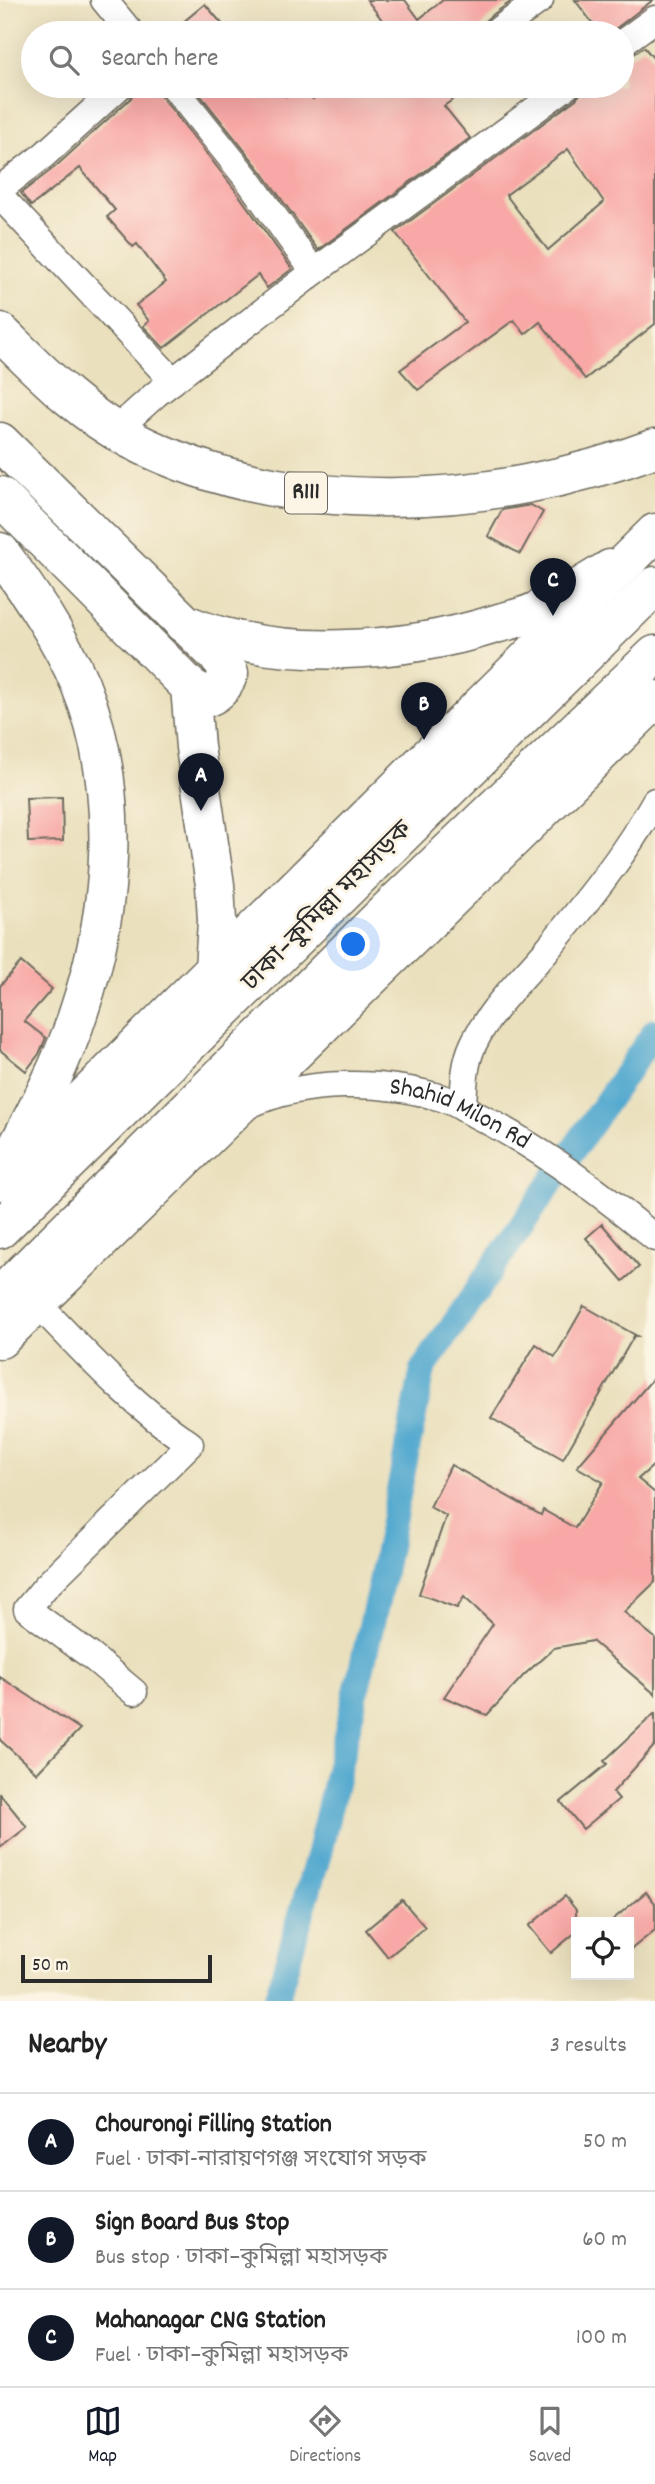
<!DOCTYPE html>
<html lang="en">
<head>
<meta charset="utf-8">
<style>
	body { margin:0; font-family:Dekko,"Noto Sans Bengali",sans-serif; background:#f6f6f6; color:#222 }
	.controls { position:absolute; right:21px; bottom:21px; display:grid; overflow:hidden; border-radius:0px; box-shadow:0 7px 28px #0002 }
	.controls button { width:63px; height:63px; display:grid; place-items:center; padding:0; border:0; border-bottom:2px solid #e0e0e0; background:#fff; color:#222; font:35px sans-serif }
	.scale { position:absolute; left:21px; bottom:18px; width:191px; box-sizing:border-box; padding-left:7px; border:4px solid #2b2b2b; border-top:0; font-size:19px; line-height:24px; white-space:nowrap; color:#2b2b2b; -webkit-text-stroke:5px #fcf5e5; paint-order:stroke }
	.you { position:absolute; left:354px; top:945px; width:24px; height:24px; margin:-18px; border:5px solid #fff; border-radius:50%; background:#1a73e8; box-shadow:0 0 0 10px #1a73e833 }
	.badge { display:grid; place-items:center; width:46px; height:46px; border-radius:50%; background:#111827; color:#fff; font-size:23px; font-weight:700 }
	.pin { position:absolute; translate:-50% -58px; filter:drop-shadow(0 2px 4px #0008) }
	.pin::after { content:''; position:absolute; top:37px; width:24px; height:21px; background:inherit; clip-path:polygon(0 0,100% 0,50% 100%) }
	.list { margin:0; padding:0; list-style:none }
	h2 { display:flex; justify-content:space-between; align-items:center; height:91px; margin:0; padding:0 28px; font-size:30px }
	h2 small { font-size:23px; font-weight:400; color:#767676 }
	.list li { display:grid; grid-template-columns:46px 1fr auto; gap:21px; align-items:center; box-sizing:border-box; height:98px; padding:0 28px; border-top:2px solid #e0e0e0 }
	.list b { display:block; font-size:26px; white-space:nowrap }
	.list p { margin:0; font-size:23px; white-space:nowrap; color:#767676 }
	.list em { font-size:23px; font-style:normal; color:#767676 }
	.icon { flex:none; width:38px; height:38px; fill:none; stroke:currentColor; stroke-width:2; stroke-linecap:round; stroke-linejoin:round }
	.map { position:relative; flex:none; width:655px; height:2001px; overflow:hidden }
	.search { position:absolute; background:#fff; box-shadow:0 7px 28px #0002; left:21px; right:21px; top:21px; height:77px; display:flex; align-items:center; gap:18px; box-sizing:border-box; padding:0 24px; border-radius:38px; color:#767676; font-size:26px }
	.sheet { height:385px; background:#fff }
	nav { display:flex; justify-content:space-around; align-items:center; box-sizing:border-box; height:98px; border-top:2px solid #e0e0e0; background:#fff; font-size:19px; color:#767676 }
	nav a { display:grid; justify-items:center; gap:4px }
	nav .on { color:#111827 }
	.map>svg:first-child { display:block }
</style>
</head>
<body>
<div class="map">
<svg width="655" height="2001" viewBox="0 0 655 2001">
	<rect width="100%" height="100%" fill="#fcf5e5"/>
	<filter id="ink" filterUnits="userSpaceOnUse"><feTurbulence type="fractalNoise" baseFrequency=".0143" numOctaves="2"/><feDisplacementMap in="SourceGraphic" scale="14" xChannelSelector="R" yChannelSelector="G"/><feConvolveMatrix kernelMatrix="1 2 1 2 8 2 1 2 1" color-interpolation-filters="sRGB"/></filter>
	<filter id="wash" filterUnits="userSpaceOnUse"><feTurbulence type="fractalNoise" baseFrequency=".00686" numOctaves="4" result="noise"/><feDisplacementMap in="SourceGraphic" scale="28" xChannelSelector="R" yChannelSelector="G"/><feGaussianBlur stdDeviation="1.57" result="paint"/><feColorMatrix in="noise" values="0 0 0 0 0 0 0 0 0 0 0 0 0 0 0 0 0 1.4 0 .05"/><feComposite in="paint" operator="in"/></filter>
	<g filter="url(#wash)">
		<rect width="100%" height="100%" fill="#eae0bd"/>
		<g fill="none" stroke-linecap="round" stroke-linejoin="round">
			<polyline stroke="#52a9cf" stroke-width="26" points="276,2001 319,1853 379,1592 423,1369 655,1031"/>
		</g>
		<g id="blocks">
			<g fill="#f8a8a6" fill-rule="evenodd">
				<polygon points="367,0 405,0 419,19 443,0 513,0 487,19 482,25 481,33 392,33"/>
				<polygon points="575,0 653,0 610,33 600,33"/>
				<polygon points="205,4 230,33 170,33"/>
				<path d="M644,47L655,60V324L585,379L540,322L525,334L514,320L418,390L400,370L465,322L395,232L576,99L581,93L583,86H622V58L631,56ZM568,149L604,202L548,250L506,195Z"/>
				<polygon points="135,86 158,86 161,96 236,191 292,269 267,288 258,275 164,348 143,326 149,321 136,305 166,282 137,244 133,247 107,217 115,210 80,168 31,206 21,193 55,167 131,98"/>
				<polygon points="193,86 278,86 286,96 299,86 303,86 313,99 331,86 472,86 444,106 470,138 318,250 262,172"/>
				<polygon points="531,505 543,512 520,554 488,536 502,510"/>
				<polygon points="62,797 63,841 28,842 26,798"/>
				<polygon points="21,962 52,989 24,1021 46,1038 39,1054 26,1071 0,1050 0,986"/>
				<polygon points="602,1224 639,1267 623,1281 586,1238"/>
				<polygon points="584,1306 637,1336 634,1336 563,1459 491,1418 536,1344 555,1357"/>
				<polygon points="655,1376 655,1464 638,1479 655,1493 655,1582 624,1612 655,1638 655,1694 592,1641 554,1648 524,1675 487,1715 444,1697 493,1624 464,1597 457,1608 419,1594 446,1516 430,1507 451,1465 541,1515 543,1510 575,1528 603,1482 577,1467"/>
				<polygon points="0,1677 80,1729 37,1773 0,1740"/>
				<polygon points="655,1713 655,1745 613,1792 619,1799 583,1829 561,1802 607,1764 604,1761"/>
				<polygon points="0,1794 27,1827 0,1848"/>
				<polygon points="646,1892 655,1903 655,1930 629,1951 629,1922 610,1922"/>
				<polygon points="565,1896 576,1910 576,1932 551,1953 529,1926"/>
				<polygon points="402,1900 425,1927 388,1957 366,1930"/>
			</g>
		</g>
	</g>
	<g filter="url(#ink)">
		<use href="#blocks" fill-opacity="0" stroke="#6e6a5e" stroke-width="2"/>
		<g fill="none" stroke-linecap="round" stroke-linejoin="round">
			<defs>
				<g id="street">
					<polyline points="104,0 131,33"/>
					<polyline points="497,31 540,0"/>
					<polyline points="622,43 655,19"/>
					<polyline points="0,189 44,155 120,86"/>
					<polyline points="0,196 173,381"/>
					<polyline points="314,272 567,86"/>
					<polyline points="116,430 156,394 314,272 249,181 173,86"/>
					<path id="s1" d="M249,1105C304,1079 384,1080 442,1098C454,1102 465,1109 476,1115C540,1147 600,1192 655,1238"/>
					<path d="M463,1108C464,1087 464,1064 473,1045C489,1010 520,981 545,952C585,904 624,856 655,801"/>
					<path d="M37,1303C85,1353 133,1406 190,1444L46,1586L27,1609L91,1656L134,1692"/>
				</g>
				<g id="primary">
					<path d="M0,332C40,371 80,413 130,439C288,521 493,509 655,448"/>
					<path d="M0,442L222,660L229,673C224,685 220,692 208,697L190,687"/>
					<polyline points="0,496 190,687 195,747 215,885 217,921 214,969"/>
					<path d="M0,552C30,593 60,637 80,684C122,786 114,907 79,1011C61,1068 31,1121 3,1174"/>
					<path d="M183,623C276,663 404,653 499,623C511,620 524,617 535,612C561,600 586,584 610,569"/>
				</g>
				<g id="highway">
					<polyline points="0,1181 655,533"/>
					<polyline points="0,1229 655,586"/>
					<polyline points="0,1296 390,908 655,655"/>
					<polyline points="0,1339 655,700"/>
				</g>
			</defs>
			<use href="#street" stroke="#6e6a5e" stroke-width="29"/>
			<use href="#primary" stroke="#6e6a5e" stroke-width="41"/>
			<use href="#highway" stroke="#6e6a5e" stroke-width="41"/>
			<use href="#street" stroke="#fff" stroke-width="26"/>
			<use href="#primary" stroke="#fff" stroke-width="38"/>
			<use href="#highway" stroke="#fff" stroke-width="38"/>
		</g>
	</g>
	<g text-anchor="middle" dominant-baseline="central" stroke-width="6" stroke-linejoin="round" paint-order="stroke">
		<rect fill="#fcf5e5" stroke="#6a6863" stroke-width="2" x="285" y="472.5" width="42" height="41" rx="5"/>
		<g font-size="24" font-weight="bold" fill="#2b2b2b">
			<text x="306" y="493">R111</text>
		</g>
		<g font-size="26" fill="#2b2b2b" stroke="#fcf5e5">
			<text transform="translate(328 907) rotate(-45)">ঢাকা–কুমিল্লা মহাসড়ক</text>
			<text stroke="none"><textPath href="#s1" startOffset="219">Shahid Milon Rd</textPath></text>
		</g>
	</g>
</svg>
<div class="controls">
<button><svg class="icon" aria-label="locate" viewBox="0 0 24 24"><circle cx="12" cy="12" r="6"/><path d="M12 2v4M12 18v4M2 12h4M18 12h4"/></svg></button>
</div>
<div class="scale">50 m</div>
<div class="you"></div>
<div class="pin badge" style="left:201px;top:811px">A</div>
<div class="pin badge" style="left:424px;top:740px">B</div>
<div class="pin badge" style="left:553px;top:616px">C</div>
<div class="search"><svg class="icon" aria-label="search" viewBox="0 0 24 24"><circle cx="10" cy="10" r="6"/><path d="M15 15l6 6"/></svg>Search here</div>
</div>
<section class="sheet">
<h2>Nearby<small>3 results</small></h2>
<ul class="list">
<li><span class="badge">A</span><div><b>Chourongi Filling Station</b><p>Fuel · ঢাকা-নারায়ণগঞ্জ সংযোগ সড়ক</p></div><em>50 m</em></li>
<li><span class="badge">B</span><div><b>Sign Board Bus Stop</b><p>Bus stop · ঢাকা–কুমিল্লা মহাসড়ক</p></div><em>60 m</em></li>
<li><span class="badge">C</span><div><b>Mahanagar CNG Station</b><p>Fuel · ঢাকা–কুমিল্লা মহাসড়ক</p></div><em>100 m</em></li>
</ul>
</section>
<nav>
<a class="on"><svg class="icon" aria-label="map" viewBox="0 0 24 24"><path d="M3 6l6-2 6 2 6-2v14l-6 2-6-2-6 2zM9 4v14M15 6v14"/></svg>Map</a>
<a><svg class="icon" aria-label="directions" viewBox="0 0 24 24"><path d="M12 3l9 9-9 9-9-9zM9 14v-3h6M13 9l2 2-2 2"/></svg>Directions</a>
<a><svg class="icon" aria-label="saved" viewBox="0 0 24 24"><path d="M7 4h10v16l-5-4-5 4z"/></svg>Saved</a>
</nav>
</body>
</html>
